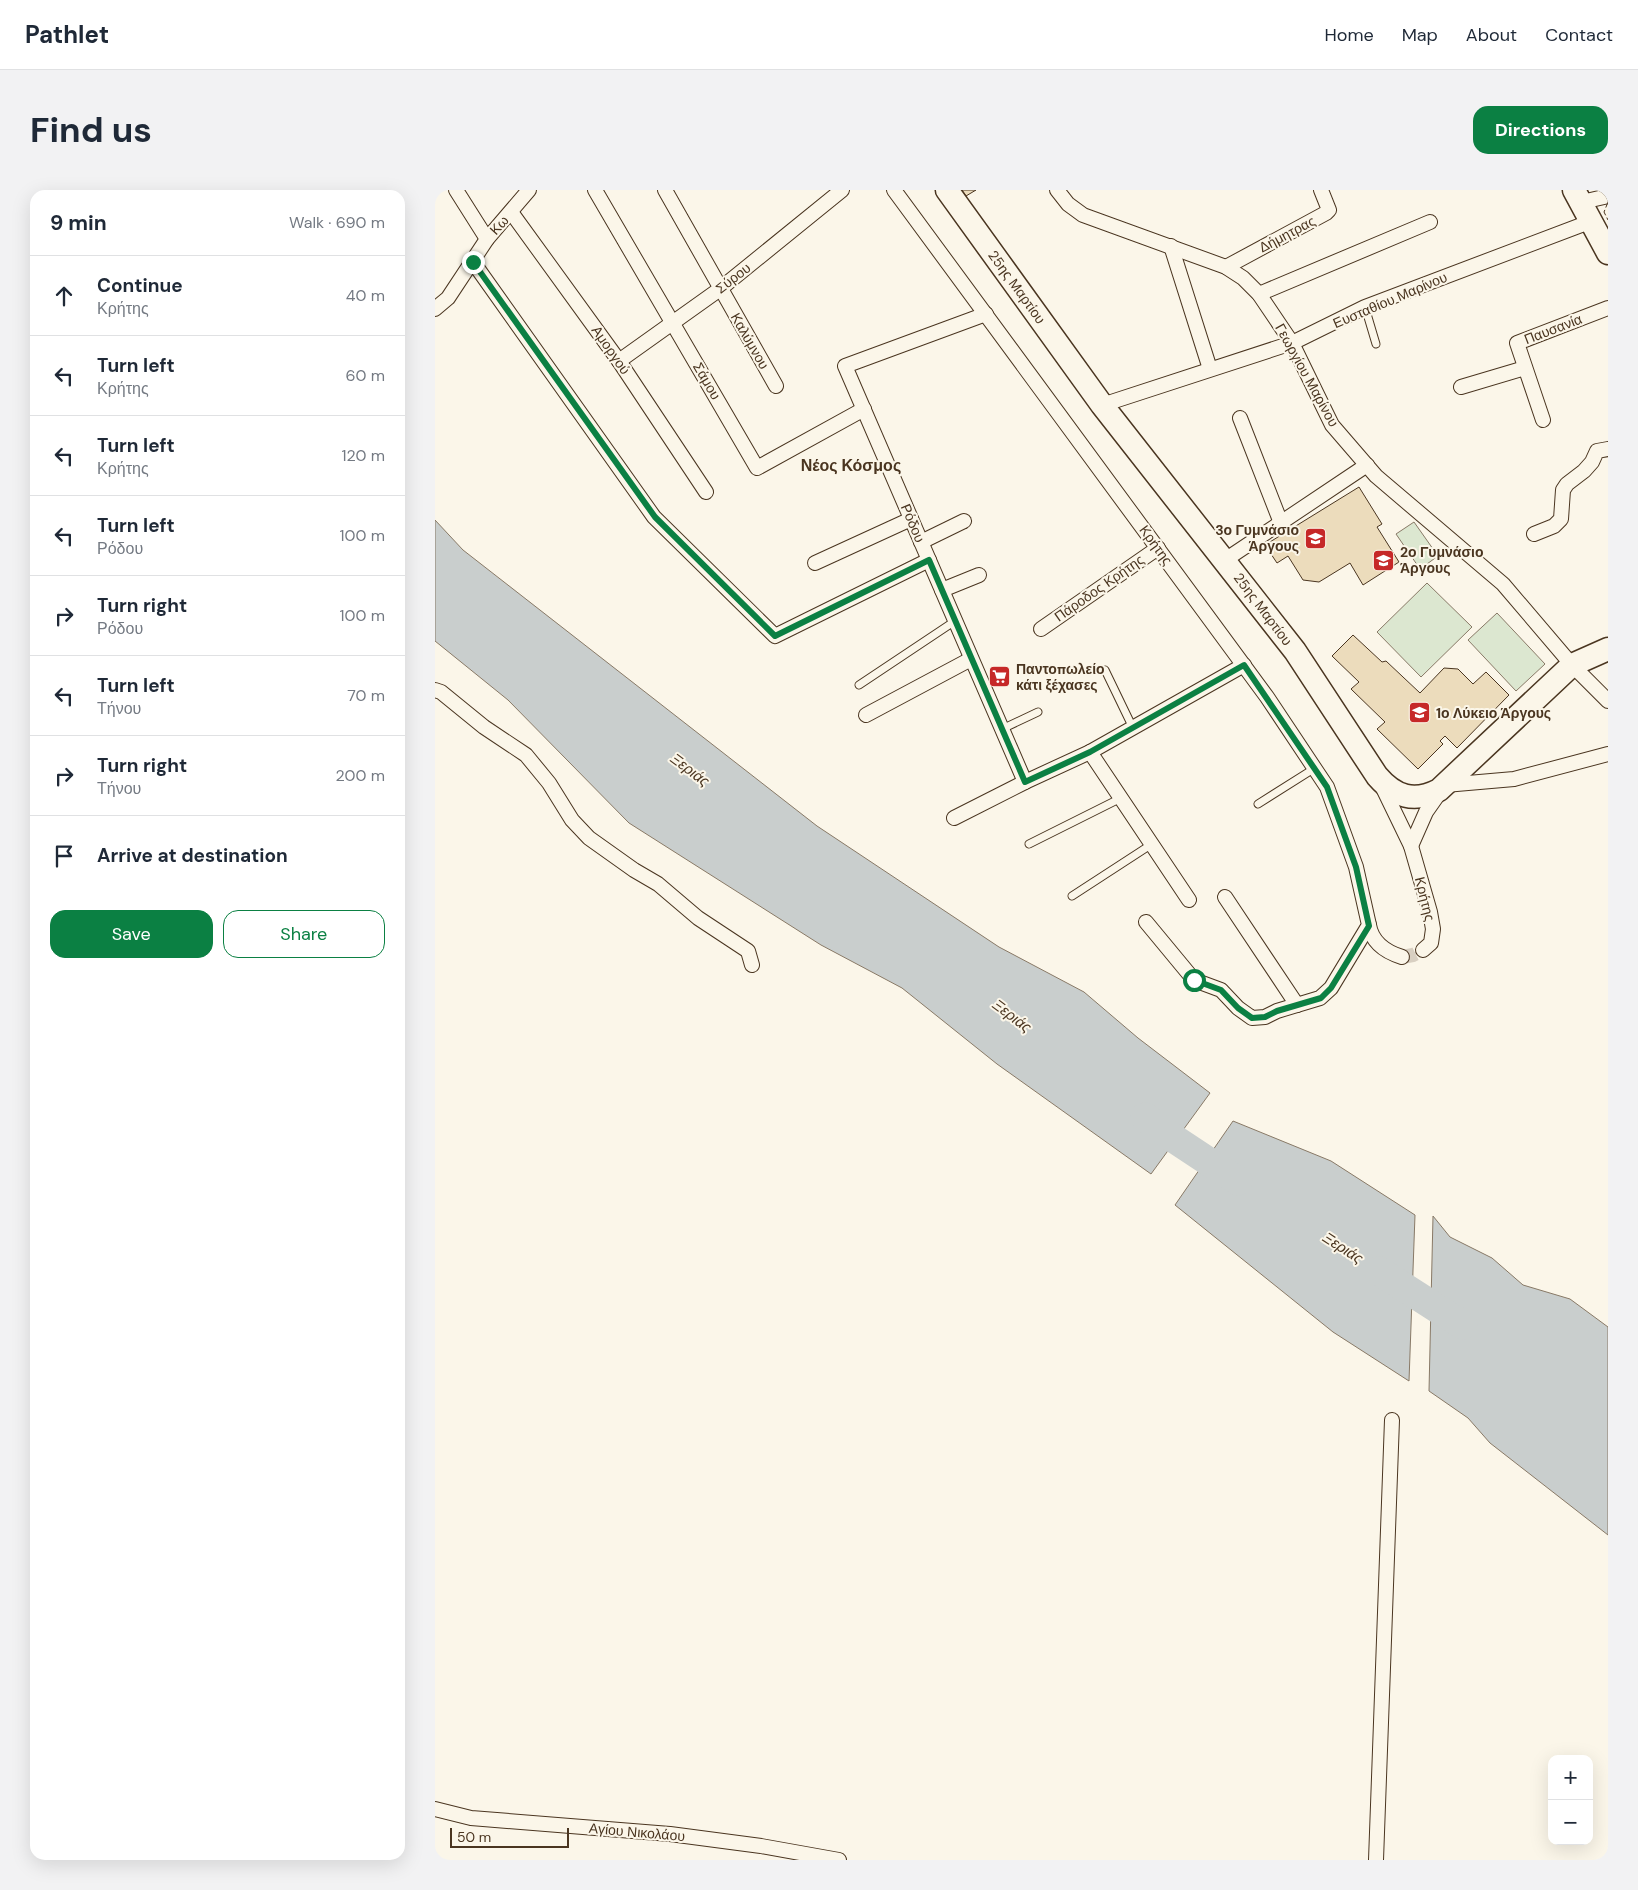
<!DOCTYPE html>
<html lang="en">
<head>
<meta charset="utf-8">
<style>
	body { margin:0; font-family:"DM Sans",sans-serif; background:#f2f2f3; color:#1f2937 }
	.controls { position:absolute; right:15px; bottom:15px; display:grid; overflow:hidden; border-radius:10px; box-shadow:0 5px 20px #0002 }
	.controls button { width:45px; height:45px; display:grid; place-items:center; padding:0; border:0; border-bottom:1px solid #e0e1e3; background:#fff; color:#1f2937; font:25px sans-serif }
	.scale { position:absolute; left:15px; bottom:12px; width:119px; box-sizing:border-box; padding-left:5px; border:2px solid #4a3520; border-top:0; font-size:14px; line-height:18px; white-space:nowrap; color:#4a3520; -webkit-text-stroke:4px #fbf6e9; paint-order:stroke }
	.stop { position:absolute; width:15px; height:15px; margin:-11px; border:4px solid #0b8043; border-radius:50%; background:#fff }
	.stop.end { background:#0b8043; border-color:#fff; box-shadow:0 1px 5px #0008 }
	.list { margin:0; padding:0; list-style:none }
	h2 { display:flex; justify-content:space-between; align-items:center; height:65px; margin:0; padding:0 20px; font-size:21px }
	h2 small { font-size:16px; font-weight:400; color:#747a83 }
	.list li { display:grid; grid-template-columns:32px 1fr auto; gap:15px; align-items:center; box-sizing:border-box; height:80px; padding:0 20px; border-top:1px solid #e0e1e3 }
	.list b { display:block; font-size:19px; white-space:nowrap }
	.list p { margin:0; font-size:16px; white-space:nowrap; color:#747a83 }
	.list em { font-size:16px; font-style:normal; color:#747a83 }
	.actions { display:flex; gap:10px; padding:15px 20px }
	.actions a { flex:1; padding:11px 0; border:1px solid #0b8043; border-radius:15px; text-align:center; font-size:18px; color:#0b8043 }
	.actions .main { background:#0b8043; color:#fff }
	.icon { flex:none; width:28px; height:28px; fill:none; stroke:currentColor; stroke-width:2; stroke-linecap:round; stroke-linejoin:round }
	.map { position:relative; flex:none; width:1173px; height:1670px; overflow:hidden; border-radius:15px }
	header { display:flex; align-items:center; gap:30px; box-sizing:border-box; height:70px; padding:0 25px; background:#fff; border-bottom:1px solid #e0e1e3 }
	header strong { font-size:24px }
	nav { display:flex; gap:28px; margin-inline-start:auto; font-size:18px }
	.intro { display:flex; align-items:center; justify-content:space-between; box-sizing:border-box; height:120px; padding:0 30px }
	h1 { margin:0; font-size:35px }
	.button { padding:12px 22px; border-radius:15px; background:#0b8043; color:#fff; font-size:18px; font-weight:700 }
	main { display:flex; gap:30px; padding:0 30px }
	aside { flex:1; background:#fff; border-radius:15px; box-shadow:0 5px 20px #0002 }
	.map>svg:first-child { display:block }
</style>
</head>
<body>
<header>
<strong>Pathlet</strong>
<nav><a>Home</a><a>Map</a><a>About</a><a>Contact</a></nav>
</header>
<div class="intro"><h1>Find us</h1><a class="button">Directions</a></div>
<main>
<aside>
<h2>9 min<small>Walk · 690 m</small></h2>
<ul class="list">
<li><svg class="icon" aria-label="ahead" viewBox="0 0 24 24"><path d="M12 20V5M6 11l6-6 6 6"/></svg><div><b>Continue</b><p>Κρήτης</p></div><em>40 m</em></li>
<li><svg class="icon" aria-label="left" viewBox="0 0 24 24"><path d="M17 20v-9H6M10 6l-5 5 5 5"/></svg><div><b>Turn left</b><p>Κρήτης</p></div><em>60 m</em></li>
<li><svg class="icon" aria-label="left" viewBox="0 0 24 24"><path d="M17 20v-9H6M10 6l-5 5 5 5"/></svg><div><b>Turn left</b><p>Κρήτης</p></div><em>120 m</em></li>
<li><svg class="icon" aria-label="left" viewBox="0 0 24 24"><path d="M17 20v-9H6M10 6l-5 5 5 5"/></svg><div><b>Turn left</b><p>Ρόδου</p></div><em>100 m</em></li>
<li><svg class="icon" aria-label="right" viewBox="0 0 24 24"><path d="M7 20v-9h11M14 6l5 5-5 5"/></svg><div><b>Turn right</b><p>Ρόδου</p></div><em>100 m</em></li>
<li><svg class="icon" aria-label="left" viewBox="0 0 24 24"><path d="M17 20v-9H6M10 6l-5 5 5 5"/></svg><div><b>Turn left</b><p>Τήνου</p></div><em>70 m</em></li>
<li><svg class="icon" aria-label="right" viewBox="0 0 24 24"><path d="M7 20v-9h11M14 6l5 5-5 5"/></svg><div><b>Turn right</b><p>Τήνου</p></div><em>200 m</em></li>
<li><svg class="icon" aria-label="arrive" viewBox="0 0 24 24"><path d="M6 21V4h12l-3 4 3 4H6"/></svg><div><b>Arrive at destination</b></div></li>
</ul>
<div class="actions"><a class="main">Save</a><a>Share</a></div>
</aside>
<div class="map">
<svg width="1173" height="1670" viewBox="0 0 1173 1670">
	<rect width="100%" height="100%" fill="#fbf6e9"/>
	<g fill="#dce7d0" stroke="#887966">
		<polygon points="979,332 1003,366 985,379 961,344"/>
		<polygon points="992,393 1037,437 986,487 942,442"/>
		<polygon points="1062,423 1110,474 1081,501 1033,450"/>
	</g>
	<g fill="#c9cecd" stroke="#887966">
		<polygon points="0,330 28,360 382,636 564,757 649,802 703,848 775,903 716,984 562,874 467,798 386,755 194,633 73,510 0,451"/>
		<polygon points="798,931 896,971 980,1025 974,1191 898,1142 740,1015"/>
		<polygon points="998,1026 1015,1047 1057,1068 1088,1095 1135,1109 1173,1137 1173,1345 1055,1253 1033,1228 994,1201"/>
	</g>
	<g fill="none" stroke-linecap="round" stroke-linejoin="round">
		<g stroke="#c9cecd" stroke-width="29">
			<polyline points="710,927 741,950 803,991"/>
			<polyline points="944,1081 1028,1135"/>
		</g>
	</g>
	<g fill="#ecdcbc" stroke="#4a3520">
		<polygon points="527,0 541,0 531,6"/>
		<polygon points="924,297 947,334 942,337 964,372 928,395 915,373 884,392 868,390 853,366 842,373 830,355"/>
		<polygon points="918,445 947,472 951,471 985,503 1009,478 1023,479 1038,494 1051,482 1074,505 1022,558 1010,546 1005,551 1008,554 983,579 942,539 950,532 916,499 924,492 897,466"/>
	</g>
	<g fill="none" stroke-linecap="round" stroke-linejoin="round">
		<polyline stroke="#d8cfc1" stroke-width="14" stroke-dasharray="14 7" stroke-linecap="butt" points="967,767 978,765 988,760"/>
		<defs>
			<g id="service">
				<polyline points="930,117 941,154"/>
				<polyline points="670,480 698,538"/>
				<polyline points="424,495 520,431"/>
				<polyline points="567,539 603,522"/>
				<polyline points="823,614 880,578"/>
				<polyline points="594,654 686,608"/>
				<polyline points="637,706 717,654"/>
			</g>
			<g id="minor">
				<polyline points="21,0 52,49"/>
				<polyline points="160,0 322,278 429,219"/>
				<polyline points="230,0 341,196"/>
				<polyline points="459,0 832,507 892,597 921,677 934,735 896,798 885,808 842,821 830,827 817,828 803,818 786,800 759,790 711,732"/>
				<polyline points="622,0 633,14 648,25 791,77 808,88 824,104 857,153 897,235 941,286 1068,394 1137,475 1173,511"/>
				<polyline points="1147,12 1173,6"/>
				<polyline points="76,22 184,171 271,302"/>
				<polyline points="736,56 775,179"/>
				<polyline points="38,72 219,327 340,446 494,370"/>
				<polyline points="791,77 891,23 894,20 886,0"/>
				<polyline points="824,104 995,32"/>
				<polyline points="0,119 13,108 52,49 94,0"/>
				<polyline points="551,124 410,176 590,592"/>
				<polyline points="184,171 285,99 407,0"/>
				<polyline points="1026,197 1090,178"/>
				<polyline points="667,215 857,153 930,117 1157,31"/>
				<polyline points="805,228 846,333"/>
				<polyline points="1108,230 1082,153 1173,118"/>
				<polyline points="1099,344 1119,336 1126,329 1128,300 1132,294 1149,281 1157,272 1162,261 1173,259"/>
				<polyline points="486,352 529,331"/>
				<polyline points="790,370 932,275"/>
				<polyline points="380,373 476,329"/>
				<polyline points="507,400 544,385"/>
				<polyline points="606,439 723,358"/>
				<polyline points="0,500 6,502 49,537 91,565 114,593 137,630 154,648 199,680 223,694 263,728 313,761 317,775"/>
				<polyline points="431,525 536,469"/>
				<polyline points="655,562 754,710"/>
				<polyline points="946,594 976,656 995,722 998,739 996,753 988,760"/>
				<polyline points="519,628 590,592 655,562 809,475"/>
				<polyline points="976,656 991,622 1010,595 1079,589 1173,564"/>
				<polyline points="790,707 862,815"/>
				<path d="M934,735C937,753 951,762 967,767"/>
				<polyline points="0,1619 36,1628 235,1644 326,1656 404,1670"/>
				<polyline points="941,1670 957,1230"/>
			</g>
			<g id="primary">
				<path d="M512,0L667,215L860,461L942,586C960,607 979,613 1004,600L1137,475L1173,459"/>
				<polyline points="1139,0 1173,63"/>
			</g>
		</defs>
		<use href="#service" stroke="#4a3520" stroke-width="9"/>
		<use href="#minor" stroke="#4a3520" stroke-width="16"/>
		<use href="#primary" stroke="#4a3520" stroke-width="25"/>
		<use href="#service" stroke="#fbf6e9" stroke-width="7"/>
		<use href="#minor" stroke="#fbf6e9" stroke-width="14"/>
		<use href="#primary" stroke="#fbf6e9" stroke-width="22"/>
		<polyline stroke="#4a3520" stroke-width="1" stroke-dasharray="6 2.5" stroke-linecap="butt" points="1173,12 1169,22 1173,30"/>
	</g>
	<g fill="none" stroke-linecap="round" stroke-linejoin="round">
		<polyline stroke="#0b8043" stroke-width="6" points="38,72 220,327 340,446 494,370 590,592 655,562 809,475 892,597 921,677 934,736 896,798 886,808 842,821 830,827 817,828 803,818 786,800 759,790"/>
	</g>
	<defs>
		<symbol id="school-square" viewBox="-11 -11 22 22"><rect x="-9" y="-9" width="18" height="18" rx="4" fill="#c62828" stroke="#fbf6e9"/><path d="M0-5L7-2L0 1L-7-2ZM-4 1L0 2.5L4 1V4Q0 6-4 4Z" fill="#fff"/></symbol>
		<symbol id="supermarket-square" viewBox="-11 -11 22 22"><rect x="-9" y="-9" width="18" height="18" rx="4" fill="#c62828" stroke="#fbf6e9"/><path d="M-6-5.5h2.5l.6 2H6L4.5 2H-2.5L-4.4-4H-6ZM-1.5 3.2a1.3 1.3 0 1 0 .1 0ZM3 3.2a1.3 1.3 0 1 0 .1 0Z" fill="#fff"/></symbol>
	</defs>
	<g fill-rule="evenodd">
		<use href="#school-square" x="868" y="336" width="25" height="25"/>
		<use href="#school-square" x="936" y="358" width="25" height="25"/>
		<use href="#supermarket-square" x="552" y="474" width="25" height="25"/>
		<use href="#school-square" x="972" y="510" width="25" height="25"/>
	</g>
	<g text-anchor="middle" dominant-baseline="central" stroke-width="4" stroke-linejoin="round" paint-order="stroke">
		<g font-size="14" fill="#4a3520" stroke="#fbf6e9">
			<text transform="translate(64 35) rotate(-48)">Κω</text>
			<text transform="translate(852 44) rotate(-28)">Δήμητρας</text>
			<text transform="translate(298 88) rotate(-38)">Σύρου</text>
			<text transform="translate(582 97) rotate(54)">25ης Μαρτίου</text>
			<text transform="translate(955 110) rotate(-23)">Ευσταθίου Μαρίνου</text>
			<text transform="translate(1118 139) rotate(-21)">Παυσανία</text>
			<text transform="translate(315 151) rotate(60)">Καλύμνου</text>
			<text transform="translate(176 160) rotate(55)">Αμοργού</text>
			<text transform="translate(872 185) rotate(61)">Γεωργίου Μαρίνου</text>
			<text transform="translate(272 191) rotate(60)">Σάμου</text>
			<text transform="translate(478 333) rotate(67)">Ρόδου</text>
			<text transform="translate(721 355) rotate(54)">Κρήτης</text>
			<text transform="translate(664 398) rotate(-35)">Πάροδος Κρήτης</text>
			<text transform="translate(828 419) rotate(53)">25ης Μαρτίου</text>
			<text transform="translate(990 709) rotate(76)">Κρήτης</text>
			<text transform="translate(202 1642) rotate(5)">Αγίου Νικολάου</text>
		</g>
		<g font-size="14" font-weight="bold" fill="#4a3520" stroke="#fbf6e9" text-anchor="start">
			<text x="864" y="340" text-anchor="end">3ο Γυμνάσιο<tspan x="864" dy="16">Άργους</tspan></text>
			<text x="965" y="362">2ο Γυμνάσιο<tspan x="965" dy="16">Άργους</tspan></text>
			<text x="581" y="479">Παντοπωλείο<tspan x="581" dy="16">κάτι ξέχασες</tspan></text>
			<text x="1001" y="523">1ο Λύκειο Άργους</text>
		</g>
		<g font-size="15" font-style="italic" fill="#4a3520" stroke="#fbf6e9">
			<text transform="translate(255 580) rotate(37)">Ξεριάς</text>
			<text transform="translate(577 826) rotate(37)">Ξεριάς</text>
			<text transform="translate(908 1058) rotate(33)">Ξεριάς</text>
		</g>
		<g font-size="16" font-weight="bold" fill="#4a3520" stroke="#fbf6e9">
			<text x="416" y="275">Νέος Κόσμος</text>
		</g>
	</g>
</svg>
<div class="controls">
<button>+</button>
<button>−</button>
</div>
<div class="scale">50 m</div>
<div class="stop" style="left:759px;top:790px"></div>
<div class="stop end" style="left:38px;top:72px"></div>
</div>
</main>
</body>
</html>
